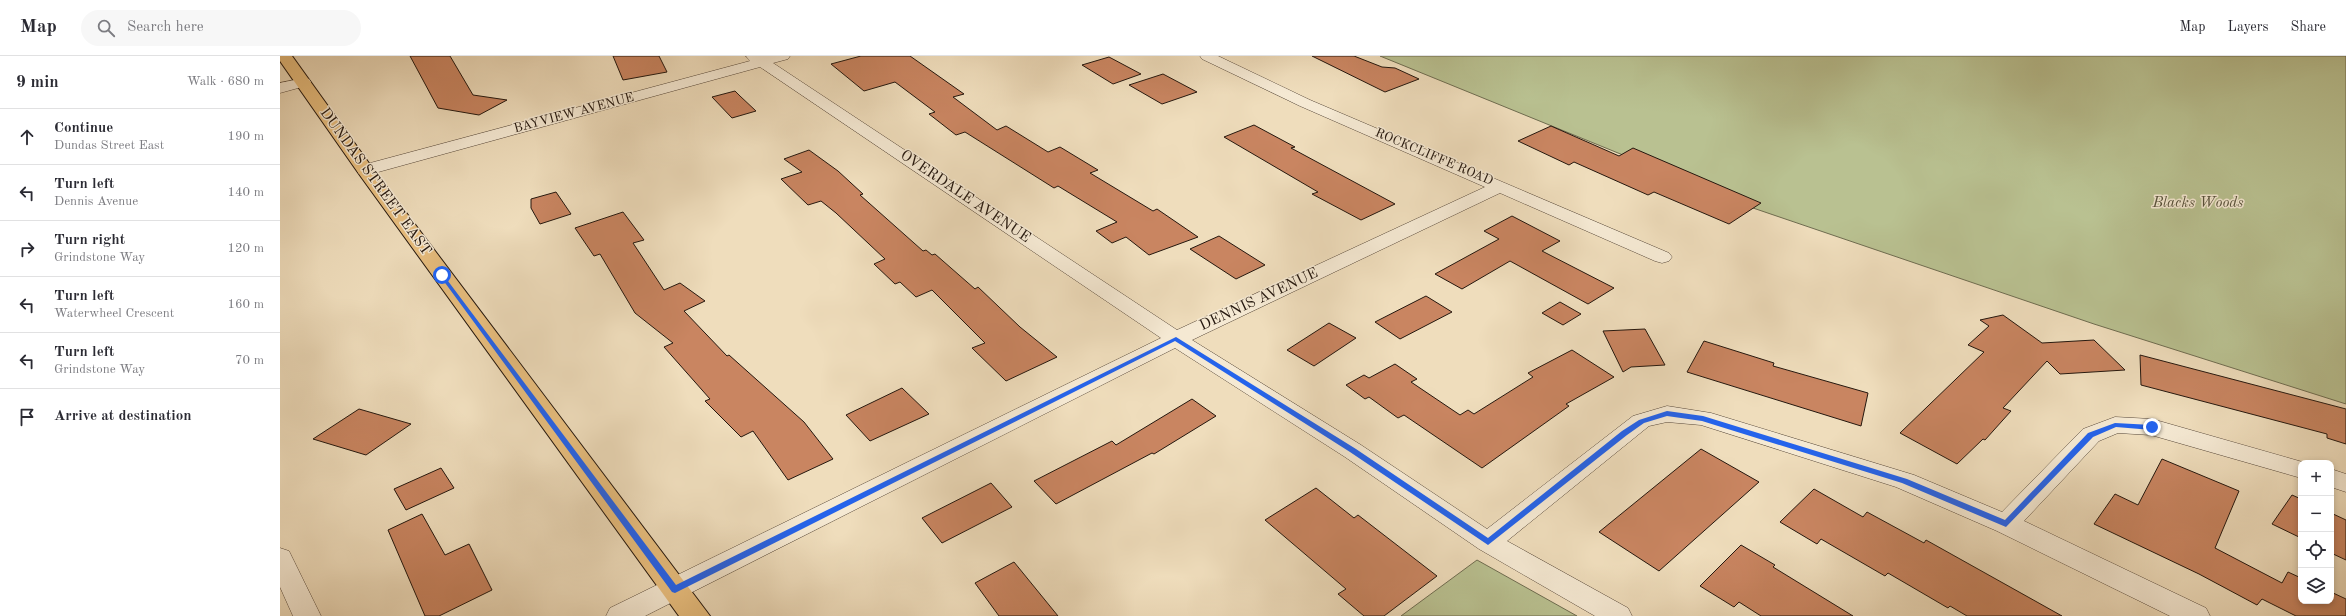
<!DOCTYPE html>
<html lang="en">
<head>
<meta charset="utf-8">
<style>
	body { margin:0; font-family:"Old Standard TT",serif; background:#f7f7f7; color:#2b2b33 }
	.controls { position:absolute; right:12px; bottom:12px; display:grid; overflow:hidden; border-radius:8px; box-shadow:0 2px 6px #0003 }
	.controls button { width:36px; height:36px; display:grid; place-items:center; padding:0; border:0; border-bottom:1px solid #e1e1e2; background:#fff; color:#2b2b33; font:20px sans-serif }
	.stop { position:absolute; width:12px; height:12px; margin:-9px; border:3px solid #2563eb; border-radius:50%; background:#fff }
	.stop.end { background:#2563eb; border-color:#fff; box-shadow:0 1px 4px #0008 }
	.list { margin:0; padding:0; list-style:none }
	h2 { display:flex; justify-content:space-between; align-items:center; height:52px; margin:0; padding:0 16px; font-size:17px }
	h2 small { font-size:13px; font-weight:400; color:#7c7c81 }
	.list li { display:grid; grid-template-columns:26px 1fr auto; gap:12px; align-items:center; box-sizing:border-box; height:56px; padding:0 16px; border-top:1px solid #e1e1e2 }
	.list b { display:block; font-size:15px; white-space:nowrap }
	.list p { margin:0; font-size:13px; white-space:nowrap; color:#7c7c81 }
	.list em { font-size:13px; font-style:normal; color:#7c7c81 }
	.icon { flex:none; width:22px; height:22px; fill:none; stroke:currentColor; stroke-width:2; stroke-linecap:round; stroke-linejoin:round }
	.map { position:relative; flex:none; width:2066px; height:560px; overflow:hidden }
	header { display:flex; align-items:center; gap:24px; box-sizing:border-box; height:56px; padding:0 20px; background:#fff; border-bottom:1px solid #e1e1e2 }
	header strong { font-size:19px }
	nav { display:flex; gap:22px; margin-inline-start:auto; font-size:14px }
	.search { width:280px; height:36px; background:#f7f7f7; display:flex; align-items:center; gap:10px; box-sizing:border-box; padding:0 14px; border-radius:22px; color:#7c7c81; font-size:15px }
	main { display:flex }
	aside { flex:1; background:#fff }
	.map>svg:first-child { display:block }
</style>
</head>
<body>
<header>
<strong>Map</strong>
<div class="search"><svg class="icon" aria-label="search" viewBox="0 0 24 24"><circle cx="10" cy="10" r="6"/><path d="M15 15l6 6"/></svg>Search here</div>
<nav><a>Map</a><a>Layers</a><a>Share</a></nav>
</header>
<main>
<aside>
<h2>9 min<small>Walk · 680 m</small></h2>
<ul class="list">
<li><svg class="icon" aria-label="ahead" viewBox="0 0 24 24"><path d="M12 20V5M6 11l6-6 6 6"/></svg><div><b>Continue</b><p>Dundas Street East</p></div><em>190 m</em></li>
<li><svg class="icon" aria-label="left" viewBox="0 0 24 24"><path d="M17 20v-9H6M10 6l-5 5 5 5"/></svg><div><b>Turn left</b><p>Dennis Avenue</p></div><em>140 m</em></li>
<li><svg class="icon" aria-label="right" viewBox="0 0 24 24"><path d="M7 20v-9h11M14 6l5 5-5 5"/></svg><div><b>Turn right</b><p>Grindstone Way</p></div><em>120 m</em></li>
<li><svg class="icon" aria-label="left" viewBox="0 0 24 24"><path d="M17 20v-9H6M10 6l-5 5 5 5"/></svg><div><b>Turn left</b><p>Waterwheel Crescent</p></div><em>160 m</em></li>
<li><svg class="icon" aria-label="left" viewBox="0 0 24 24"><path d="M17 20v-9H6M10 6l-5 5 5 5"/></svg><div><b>Turn left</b><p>Grindstone Way</p></div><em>70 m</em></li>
<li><svg class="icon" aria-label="arrive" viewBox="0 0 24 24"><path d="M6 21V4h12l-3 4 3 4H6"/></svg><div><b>Arrive at destination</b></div></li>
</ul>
</aside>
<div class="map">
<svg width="2066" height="560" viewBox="0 0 2066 560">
	<rect width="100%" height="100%" fill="#efddbc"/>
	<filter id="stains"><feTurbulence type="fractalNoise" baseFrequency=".005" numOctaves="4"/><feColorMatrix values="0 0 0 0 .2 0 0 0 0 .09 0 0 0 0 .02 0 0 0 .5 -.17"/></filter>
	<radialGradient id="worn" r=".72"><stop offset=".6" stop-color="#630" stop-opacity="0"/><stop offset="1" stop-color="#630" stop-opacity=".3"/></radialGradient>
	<g fill="#b9c191" stroke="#6e6c50">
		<polygon points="1100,0 2066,0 2066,348 1814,268 1473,152"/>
		<polygon points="1197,504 1297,560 1121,560"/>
	</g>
	<g fill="#c98561" stroke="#24170e">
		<polygon points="130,0 170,0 193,39 227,44 199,59 158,52"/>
		<polygon points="333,0 379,0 387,16 343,24"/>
		<polygon points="581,0 630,0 684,38 673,41 717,74 726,70 768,96 780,91 818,114 810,117 873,155 877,153 918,181 869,199 846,181 832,187 816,175 837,166 778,130 774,132 685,76 676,79 649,58 655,56 615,26 584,35 551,8"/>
		<polygon points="1032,0 1074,0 1102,11 1115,12 1139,23 1105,36"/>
		<polygon points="829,1 861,18 833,28 802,9"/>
		<polygon points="883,18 917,36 882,48 849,29"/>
		<polygon points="455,35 460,40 476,55 452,62 432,41"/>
		<polygon points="974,69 1015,91 1011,92 1115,148 1081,164 1032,138 1038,136 944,81"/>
		<polygon points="1271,70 1339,100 1353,92 1481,147 1449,168 1374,136 1368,139 1294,106 1289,109 1238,85"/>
		<polygon points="529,94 558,115 583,138 580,139 643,195 646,194 652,199 655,198 695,233 698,231 740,271 777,301 726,325 692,292 705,287 652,234 636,241 620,226 615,228 594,208 605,203 556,157 541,145 528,149 501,123 522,116 504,103"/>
		<polygon points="276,136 291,158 260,168 251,152 251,143"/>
		<polygon points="343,156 364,184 353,187 384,234 400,227 425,245 404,255 447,300 449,299 524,366 553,403 508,424 473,375 461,381 425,345 430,343 384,291 393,287 355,257 320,198 314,200 295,172"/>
		<polygon points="1232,160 1280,185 1262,195 1334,232 1308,248 1230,205 1182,233 1155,218 1219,183 1204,175"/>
		<polygon points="939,180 985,209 956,223 910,193"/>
		<polygon points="1146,240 1172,256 1120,283 1095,266"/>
		<polygon points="1280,246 1301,258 1283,269 1262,257"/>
		<polygon points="1723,259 1762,287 1814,284 1845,314 1780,318 1767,305 1723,352 1731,355 1705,384 1703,383 1677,408 1620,377 1704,296 1688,289 1709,270 1700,264"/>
		<polygon points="1049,267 1076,282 1034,310 1007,294"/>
		<polygon points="1365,273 1385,309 1351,311 1343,316 1323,275"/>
		<polygon points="1424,285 1494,307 1493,310 1588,337 1581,370 1407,316"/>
		<polygon points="1292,294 1334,321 1286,348 1289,350 1202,412 1124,359 1118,362 1089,341 1085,343 1066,329 1084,319 1089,322 1115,308 1137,323 1131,326 1180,359 1188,354 1194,358 1253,321 1248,317"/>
		<polygon points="1860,299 2066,353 2066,388 2047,382 2047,378 1861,329"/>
		<polygon points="622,332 649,358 590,385 566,359"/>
		<polygon points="912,343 936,360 874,398 872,397 776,448 754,425 832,385 836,389"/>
		<polygon points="79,353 131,368 86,399 33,383"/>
		<polygon points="1421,393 1479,426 1379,515 1319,476"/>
		<polygon points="1882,403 1959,435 1935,492 2002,527 2008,516 2021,522 2021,545 2051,545 2051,536 2066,543 2066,560 2016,560 1982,543 1977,549 1919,518 1814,468 1835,438 1858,449"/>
		<polygon points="161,412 174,432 126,454 114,433"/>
		<polygon points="711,427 732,451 662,487 642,462"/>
		<polygon points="1036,432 1074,462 1078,459 1157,520 1104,560 1084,560 1058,538 1066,533 985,464"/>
		<polygon points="1534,433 1583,461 1587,456 1644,487 1646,484 1782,560 1687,560 1670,550 1668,552 1608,517 1605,520 1541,483 1537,488 1500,466"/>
		<polygon points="2012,439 2021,443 2021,482 1992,468"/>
		<polygon points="2051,457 2066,464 2066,504 2051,497"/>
		<polygon points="142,458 165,499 189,488 212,534 159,560 145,560 108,474"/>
		<polygon points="1461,489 1495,509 1493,511 1573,560 1481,560 1459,546 1454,551 1420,530"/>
		<polygon points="734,506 778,560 719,560 695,527"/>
	</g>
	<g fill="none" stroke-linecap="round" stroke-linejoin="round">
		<defs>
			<g id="minor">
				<polygon points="466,0 510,0 508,3 493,7 897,274 1205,131 1020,50 922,3 920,0 938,0 1030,44 1389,197 1392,201 1389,205 1382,207 1375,205 1220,137 912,284 1081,389 1207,473 1353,360 1387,350 1431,357 1634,419 1722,456 1803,373 1835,361 1872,363 2026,407 2021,407 2021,422 1871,379 1838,377 1819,385 1744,465 1926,552 1930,560 1890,560 1717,475 1616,431 1421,369 1387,366 1369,370 1227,485 1348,552 1352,560 1315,560 1199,493 1065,401 895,292 365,560 326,560 330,552 881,282 480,11 91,118 79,118 77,114 79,110 470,5"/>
				<polygon points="24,22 29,23 31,26 29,29 0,37 0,27"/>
				<polygon points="2051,413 2066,418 2066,436 2051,431"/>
				<polygon points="0,492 9,495 41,560 13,560 0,531"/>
			</g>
			<polygon id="primary" points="0,0 12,0 91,110 430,560 399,560 79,118 0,5"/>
		</defs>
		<use href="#minor" stroke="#57483a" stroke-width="1"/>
		<use href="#primary" stroke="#24170e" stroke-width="2"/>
		<use href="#minor" fill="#f5e9d3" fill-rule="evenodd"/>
		<use href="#primary" fill="#e8be7e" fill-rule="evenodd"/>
	</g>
	<polygon fill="#2563eb" points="162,217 396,529 896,281 1076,393 1208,482 1342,375 1359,364 1387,355 1423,360 1627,423 1725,464 1808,377 1835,367 1872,369 1875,371 1872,374 1836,371 1813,381 1726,471 1622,427 1422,365 1387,360 1364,367 1347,379 1208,489 1070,396 895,285 395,537 392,536 160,220"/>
	<g text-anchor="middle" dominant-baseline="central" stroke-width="3" stroke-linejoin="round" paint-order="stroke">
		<g font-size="13" fill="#24170e" stroke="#f5e9d3">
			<text transform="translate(294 57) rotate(-15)">BAYVIEW AVENUE</text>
			<text transform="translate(1154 101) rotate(23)">ROCKCLIFFE ROAD</text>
		</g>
		<g font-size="15" fill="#24170e" stroke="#f5e9d3">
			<text transform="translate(95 126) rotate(54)">DUNDAS STREET EAST</text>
			<text transform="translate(685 141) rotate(34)">OVERDALE AVENUE</text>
			<text transform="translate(979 244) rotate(-25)">DENNIS AVENUE</text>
		</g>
		<g font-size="15" font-style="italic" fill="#58523c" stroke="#f5e9d3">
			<text x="1918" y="147">Blacks Woods</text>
		</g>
	</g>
	<rect width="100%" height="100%" filter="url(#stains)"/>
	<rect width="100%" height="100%" fill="url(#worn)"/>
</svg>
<div class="controls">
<button>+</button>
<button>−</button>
<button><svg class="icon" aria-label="locate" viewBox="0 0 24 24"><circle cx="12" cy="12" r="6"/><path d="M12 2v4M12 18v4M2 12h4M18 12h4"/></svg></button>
<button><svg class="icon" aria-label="layers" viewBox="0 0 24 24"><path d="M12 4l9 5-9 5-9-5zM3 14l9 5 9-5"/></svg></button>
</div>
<div class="stop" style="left:162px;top:219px"></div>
<div class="stop end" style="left:1872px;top:371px"></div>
</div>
</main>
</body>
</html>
